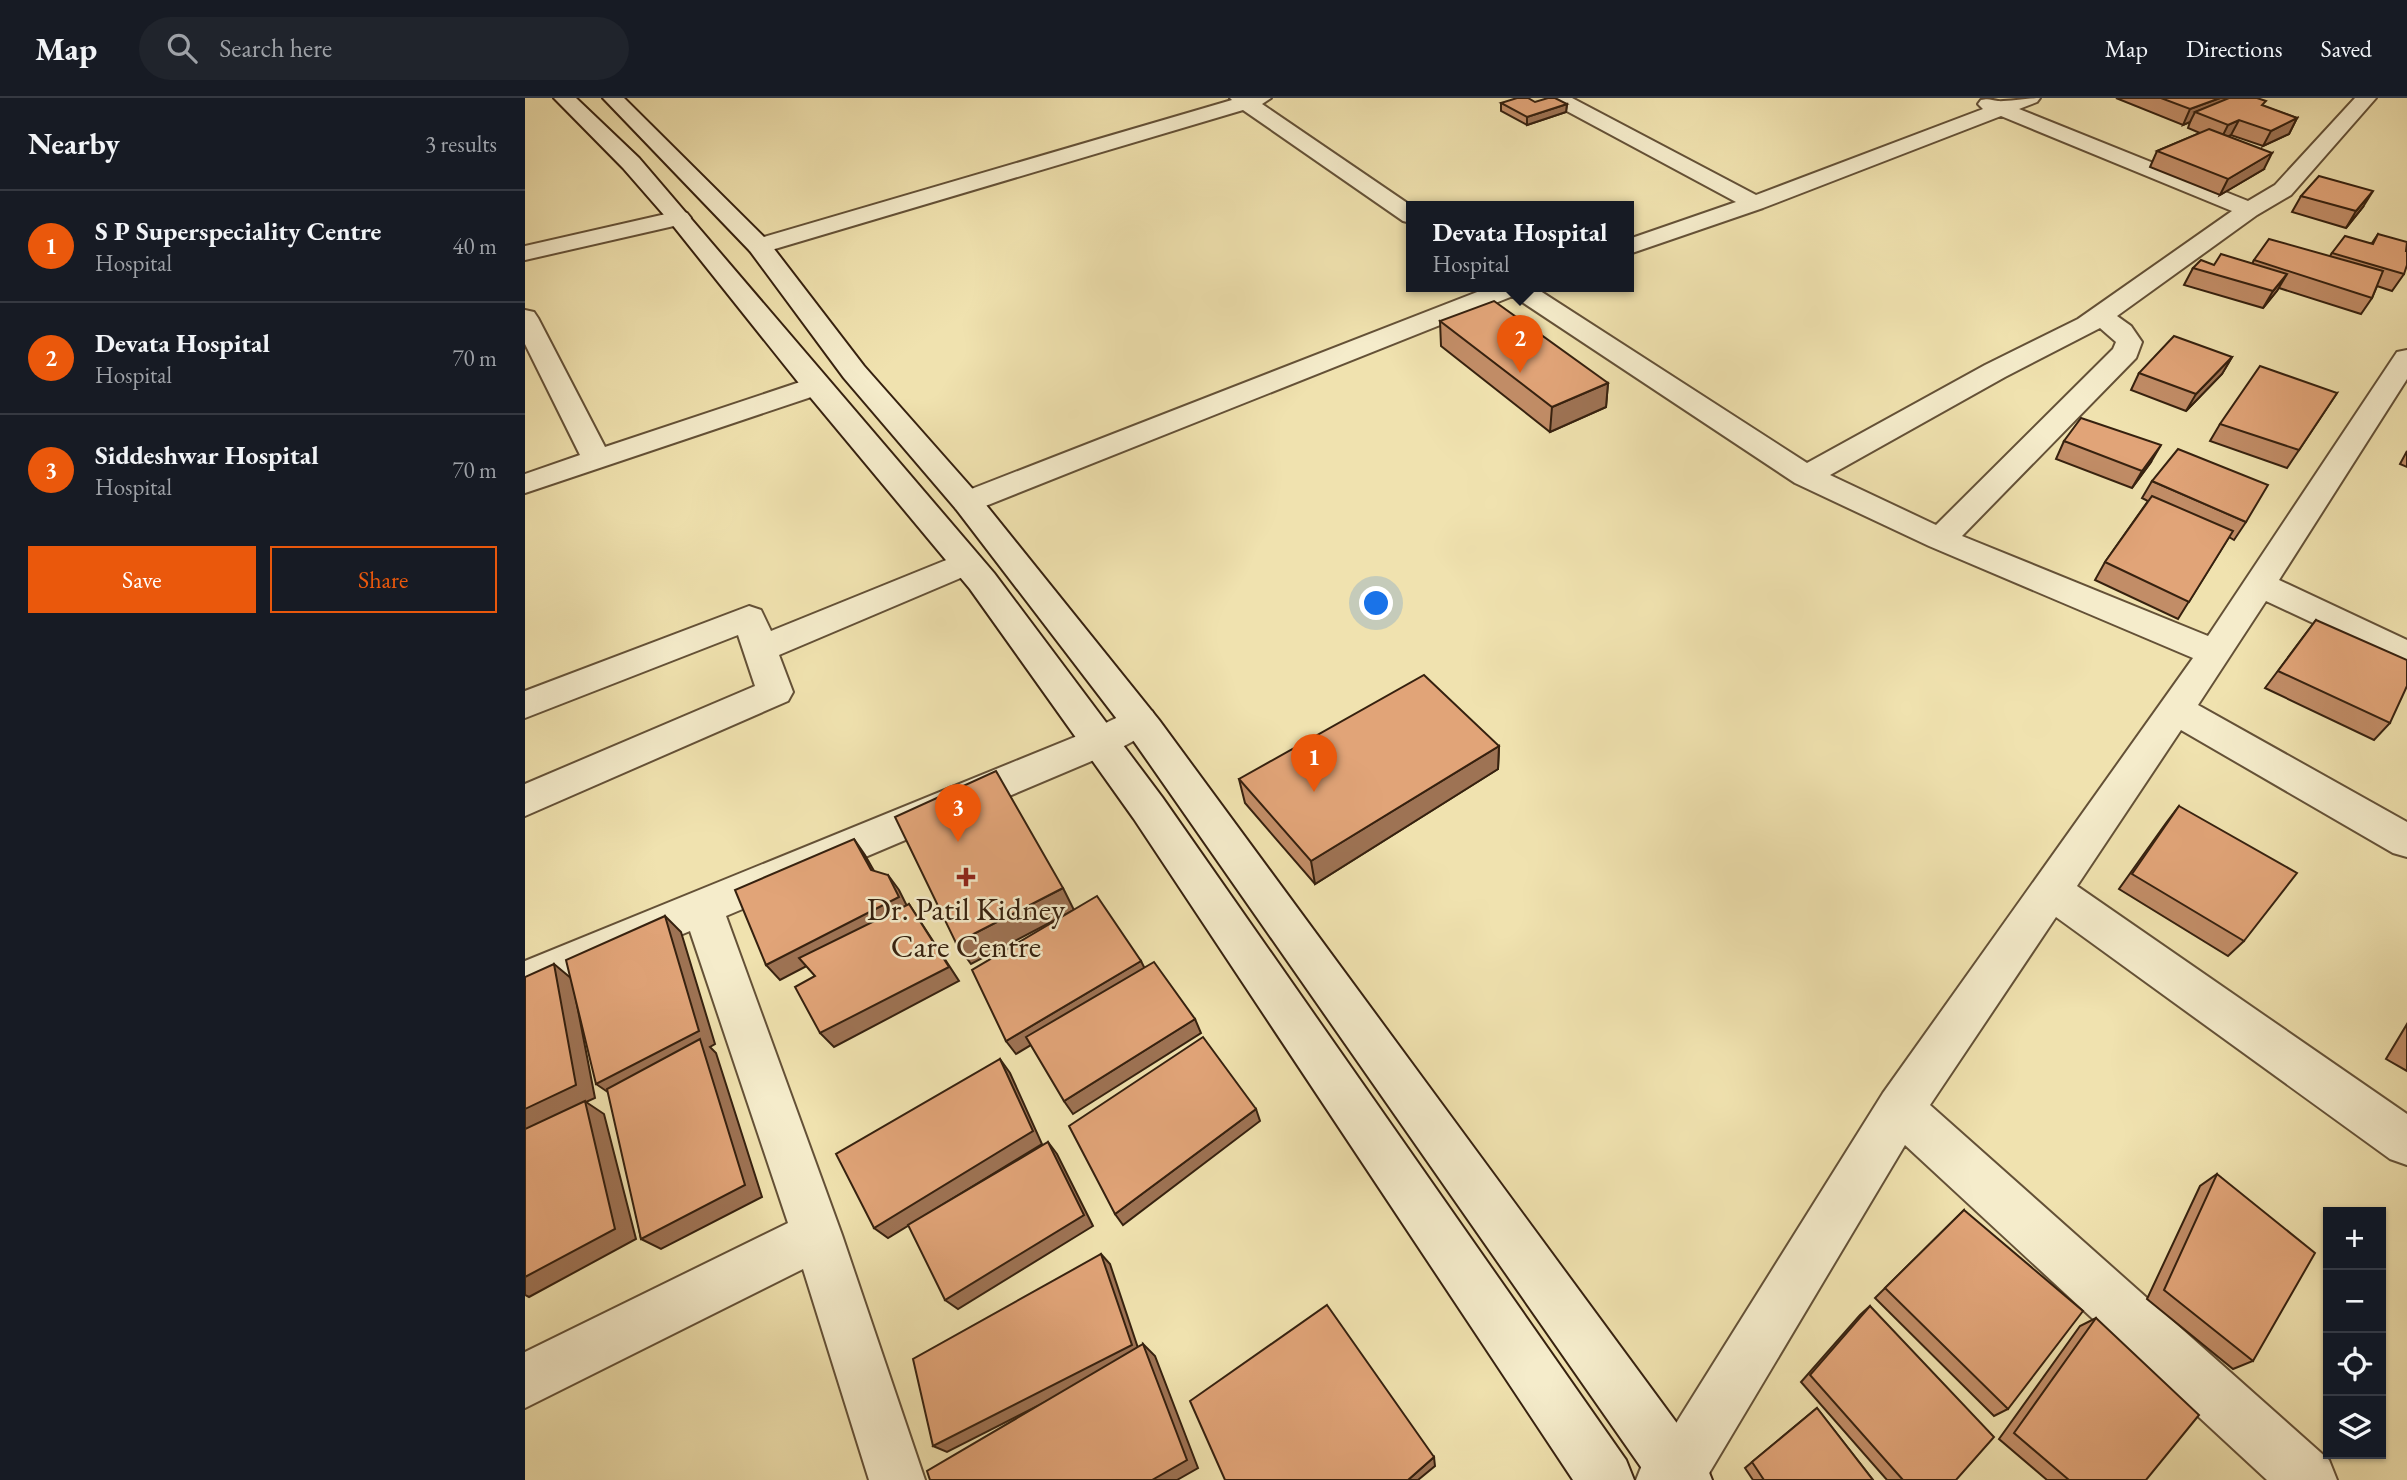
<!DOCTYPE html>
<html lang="en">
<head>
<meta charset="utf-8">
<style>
	body { margin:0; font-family:"EB Garamond",serif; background:#20242c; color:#f1f3f6 }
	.controls { position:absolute; right:21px; bottom:21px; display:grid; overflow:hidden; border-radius:0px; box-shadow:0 2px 5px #0004 }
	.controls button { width:63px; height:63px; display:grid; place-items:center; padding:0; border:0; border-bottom:2px solid #363941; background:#171b24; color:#f1f3f6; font:35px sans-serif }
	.you { position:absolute; left:852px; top:506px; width:24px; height:24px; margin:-18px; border:5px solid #fff; border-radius:50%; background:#1a73e8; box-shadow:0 0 0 10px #1a73e833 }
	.badge { display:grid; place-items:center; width:46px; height:46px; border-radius:50%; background:#ea580c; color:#fff; font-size:23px; font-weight:700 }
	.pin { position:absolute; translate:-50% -58px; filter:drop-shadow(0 2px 4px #0008) }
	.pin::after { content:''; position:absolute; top:37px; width:24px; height:21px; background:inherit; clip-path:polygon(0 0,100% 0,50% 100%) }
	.popup { position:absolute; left:881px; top:103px; width:228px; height:91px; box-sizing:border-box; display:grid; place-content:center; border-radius:0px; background:#171b24; filter:drop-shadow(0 2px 5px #0005); font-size:23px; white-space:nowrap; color:#9ea1a6 }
	.popup b { font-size:26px; color:#f1f3f6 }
	.popup::after { content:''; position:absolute; left:50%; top:100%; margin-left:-14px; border:14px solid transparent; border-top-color:#171b24 }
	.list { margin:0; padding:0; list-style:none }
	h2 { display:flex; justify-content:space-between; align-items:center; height:91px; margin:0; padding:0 28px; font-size:30px }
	h2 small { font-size:23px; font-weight:400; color:#9ea1a6 }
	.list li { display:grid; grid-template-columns:46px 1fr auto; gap:21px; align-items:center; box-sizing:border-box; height:112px; padding:0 28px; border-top:2px solid #363941 }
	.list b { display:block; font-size:26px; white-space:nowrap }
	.list p { margin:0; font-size:23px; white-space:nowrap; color:#9ea1a6 }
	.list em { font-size:23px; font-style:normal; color:#9ea1a6 }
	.actions { display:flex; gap:14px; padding:21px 28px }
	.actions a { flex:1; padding:16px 0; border:2px solid #ea580c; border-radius:0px; text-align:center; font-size:24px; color:#ea580c }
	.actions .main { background:#ea580c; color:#fff }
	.icon { flex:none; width:38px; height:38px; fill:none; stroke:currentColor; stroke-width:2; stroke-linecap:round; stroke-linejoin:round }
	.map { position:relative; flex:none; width:1882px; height:1382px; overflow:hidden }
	header { display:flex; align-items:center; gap:42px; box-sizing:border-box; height:98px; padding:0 35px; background:#171b24; border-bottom:2px solid #363941 }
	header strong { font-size:33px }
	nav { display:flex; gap:38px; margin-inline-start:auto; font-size:24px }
	.search { width:490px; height:63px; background:#20242c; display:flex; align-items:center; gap:18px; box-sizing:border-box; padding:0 24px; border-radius:38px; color:#9ea1a6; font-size:26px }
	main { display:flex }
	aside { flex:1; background:#171b24 }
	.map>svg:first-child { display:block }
</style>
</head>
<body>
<header>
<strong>Map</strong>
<div class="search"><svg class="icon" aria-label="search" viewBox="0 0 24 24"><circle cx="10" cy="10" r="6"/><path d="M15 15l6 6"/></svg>Search here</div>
<nav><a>Map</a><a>Directions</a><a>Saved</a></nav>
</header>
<main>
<aside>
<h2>Nearby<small>3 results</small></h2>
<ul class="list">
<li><span class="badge">1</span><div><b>S P Superspeciality Centre</b><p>Hospital</p></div><em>40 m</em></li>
<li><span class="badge">2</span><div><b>Devata Hospital</b><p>Hospital</p></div><em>70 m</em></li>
<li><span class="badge">3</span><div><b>Siddeshwar Hospital</b><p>Hospital</p></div><em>70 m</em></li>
</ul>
<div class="actions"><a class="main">Save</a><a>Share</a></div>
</aside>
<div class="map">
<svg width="1882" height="1382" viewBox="0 0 1882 1382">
	<rect width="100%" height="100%" fill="#f0e2af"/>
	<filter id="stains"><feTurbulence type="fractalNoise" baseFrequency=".00286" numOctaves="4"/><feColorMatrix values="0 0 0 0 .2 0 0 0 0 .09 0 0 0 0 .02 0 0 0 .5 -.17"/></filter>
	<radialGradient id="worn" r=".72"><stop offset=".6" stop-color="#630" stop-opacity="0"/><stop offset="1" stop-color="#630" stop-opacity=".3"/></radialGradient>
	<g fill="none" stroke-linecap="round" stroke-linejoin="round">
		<defs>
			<g id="street">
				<polygon points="705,0 746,0 737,6 888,109 886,125 878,123 718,12 243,153 234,155 225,153 222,148 225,143 707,2"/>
				<path d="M1022,0H1047L1231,97L1458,11L1453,6L1456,2C1464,0 1466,2 1473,3C1479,4 1505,0 1515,0L1512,4L1494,11L1723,103L1750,87L1830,0H1851L1766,97L1732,117L1592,218L1606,228L1617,244L1611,260L1437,438L1683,538L1872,254L1882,252V281L1754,482L1882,542V569L1741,503L1673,607L1882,724V759L1868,755L1656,632L1552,788L1882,1016V1067L1865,1061L1531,819L1405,1007L1804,1362L1812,1382H1742L1380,1047L1180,1382H1111L1119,1362L1133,1354L1358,995L1668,560L1404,448L1270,385L988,198L453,411L442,414L431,411L427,404L431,397L965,189H1009L1282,365L1460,267L1553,221L1707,113L1476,18L1238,110L1104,156V141L1211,104L1025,4ZM1575,230L1591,244L1588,251L1411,427L1305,377L1480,279Z"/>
				<polygon points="154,113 162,115 166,120 162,125 0,162 0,148"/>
				<polygon points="0,212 9,214 13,220 80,349 281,282 291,280 301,282 305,288 301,294 0,395 0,376 55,357 0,246"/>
				<polygon points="441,454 452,457 457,465 452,473 254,557 268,594 263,603 0,718 0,686 230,588 213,537 0,620 0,593 224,508 236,512 246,533"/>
				<polygon points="614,609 627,613 632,623 627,633 588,654 201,818 317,1137 400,1382 344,1382 278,1171 0,1310 0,1254 263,1125 165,833 0,902 0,863 562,634"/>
			</g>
			<g id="secondary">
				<polygon points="29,0 51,0 114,60 469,475 637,699 1101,1362 1109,1382 1048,1382 609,721 445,491 281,294 146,125 98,70"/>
				<polygon points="78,0 99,0 243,143 339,268 453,397 634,622 1179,1362 1187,1382 1125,1382 608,642 431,411 319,280 225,153"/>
			</g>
		</defs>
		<use href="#street" stroke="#645137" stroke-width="4"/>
		<use href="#secondary" stroke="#36210f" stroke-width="4"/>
		<use href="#street" fill="#f5eccb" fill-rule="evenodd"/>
		<use href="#secondary" fill="#f5eccb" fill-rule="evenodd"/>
	</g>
	<g fill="#c28d67" stroke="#36210f" stroke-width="2">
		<polygon points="1591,0 1732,0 1738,8 1772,20 1764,36 1738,48 1706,37 1703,39 1739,71 1695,97 1625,69 1632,53 1675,35 1663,30 1665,24 1658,27"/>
		<polygon points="1010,4 1042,6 1041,14 1002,27 976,13 976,5"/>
		<polygon points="1776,98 1838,109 1821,130 1767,114"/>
		<polygon points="1853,136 1879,176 1867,193 1852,188 1847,200 1836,216 1754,190 1738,210 1659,187 1668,170 1689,167 1727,166 1729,162 1805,158 1807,155 1847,145"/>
		<polygon points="915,223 1083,285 1081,309 1025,334 916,248"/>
		<polygon points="1707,259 1697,276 1661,313 1606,292 1614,275"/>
		<polygon points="1812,295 1762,370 1685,343 1695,326"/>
		<polygon points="1539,343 1626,364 1607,390 1531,361"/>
		<polygon points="1882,353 1882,369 1875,366"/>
		<polygon points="1627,383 1721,424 1709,442 1704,439 1653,521 1570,482 1580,464 1623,403 1617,400"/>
		<polygon points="1791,522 1865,625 1849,642 1740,590"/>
		<polygon points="974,648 973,671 790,786 720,705 714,681"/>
		<polygon points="1654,708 1719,843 1703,858 1594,791 1641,725"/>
		<polygon points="1882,926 1882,973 1861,961"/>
		<polygon points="1692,1076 1728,1263 1708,1271 1622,1201 1675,1088"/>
		<polygon points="1439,1112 1483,1311 1469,1318 1350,1200"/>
		<polygon points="1345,1208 1431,1382 1362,1382 1276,1284 1335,1217"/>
		<polygon points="1571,1220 1621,1382 1522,1382 1474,1341 1555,1228"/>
		<polygon points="1292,1310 1348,1382 1228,1382 1220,1370"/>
	</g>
	<g fill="#9e7354" stroke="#36210f" stroke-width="2">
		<polygon points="1695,0 1709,0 1670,14 1665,24 1658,27 1665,11"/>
		<polygon points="1042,6 1041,14 1002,27 1002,19"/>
		<polygon points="1772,20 1764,36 1738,48 1746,33"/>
		<polygon points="1714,22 1706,37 1695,43 1703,27"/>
		<polygon points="1747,55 1739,71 1695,97 1703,81"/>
		<polygon points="1848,93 1838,109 1821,130 1831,113"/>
		<polygon points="1762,176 1752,193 1738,210 1748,193"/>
		<polygon points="1707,259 1697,276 1661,313 1671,296"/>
		<polygon points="1083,285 1081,309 1025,334 1027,309"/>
		<polygon points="1636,347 1626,364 1607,390 1617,373"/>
		<polygon points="974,648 973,671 790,786 786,763"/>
		<polygon points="329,741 340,757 357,787 346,772"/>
		<polygon points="363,777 374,792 385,814 255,882 241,867"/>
		<polygon points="538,790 549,812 446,866 431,845"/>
		<polygon points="384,806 434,883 309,949 295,935"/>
		<polygon points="140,818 156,834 190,946 185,949 191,955 237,1099 136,1151 116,1141 90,999 71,986"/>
		<polygon points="616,863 623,877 491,956 481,943"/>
		<polygon points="29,866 47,881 70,1000 61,1004 79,1016 111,1141 4,1199 0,1197 0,1011"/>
		<polygon points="670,921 676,935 548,1016 539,1003"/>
		<polygon points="475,961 485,975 517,1046 363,1140 349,1130"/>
		<polygon points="731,1011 735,1023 598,1127 590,1116"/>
		<polygon points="523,1044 532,1056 568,1128 433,1211 420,1202"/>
		<polygon points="576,1156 585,1166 615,1256 422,1354 408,1348"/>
		<polygon points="618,1246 630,1258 673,1370 652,1382 627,1382"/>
		<polygon points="909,1359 910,1368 893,1382 883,1382"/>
	</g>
	<g fill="#e1a478" stroke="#36210f" stroke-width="2">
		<polygon points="992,0 1003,0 1010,4 1023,0 1030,0 1042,6 1002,19 976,5"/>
		<polygon points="1636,0 1695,0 1665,11"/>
		<polygon points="1704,0 1732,0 1741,3 1737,7 1772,20 1746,33 1714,22 1703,27 1670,14"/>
		<polygon points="1684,31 1747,55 1703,81 1632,53"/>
		<polygon points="1794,78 1848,93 1831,113 1776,98"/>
		<polygon points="1853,136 1882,144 1881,153 1882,153 1882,167 1879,176 1807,155 1820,138 1848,146"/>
		<polygon points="1744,141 1858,173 1847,200 1729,162"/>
		<polygon points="1696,156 1762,176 1748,193 1668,170 1676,162 1689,167"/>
		<polygon points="969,203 1083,285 1027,309 915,223"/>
		<polygon points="1649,238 1707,259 1671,296 1614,275"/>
		<polygon points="1735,268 1812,295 1774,352 1695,326"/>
		<polygon points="1556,320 1636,347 1617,373 1539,343"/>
		<polygon points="1653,351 1743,387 1721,424 1627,383"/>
		<polygon points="1627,398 1708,433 1664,504 1580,464"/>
		<polygon points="1791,522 1882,562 1882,588 1865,625 1753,573"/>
		<polygon points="899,577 974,648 786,763 714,681"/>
		<polygon points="471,673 538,790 431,845 370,719"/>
		<polygon points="1654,708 1772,775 1719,843 1607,776"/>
		<polygon points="329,741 346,772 363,777 374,799 241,867 210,792"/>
		<polygon points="572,798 616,863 481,943 447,872"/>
		<polygon points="384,806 424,869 295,935 270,889 290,878 274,860"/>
		<polygon points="140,818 174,933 71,986 41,862"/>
		<polygon points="629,864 670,921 539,1003 501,939"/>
		<polygon points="29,866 51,987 0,1011 0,879"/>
		<polygon points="678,939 731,1011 590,1116 544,1028"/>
		<polygon points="175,941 220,1087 116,1141 82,991"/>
		<polygon points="475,961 508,1033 349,1130 311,1056"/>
		<polygon points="60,1003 90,1131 0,1179 0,1031"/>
		<polygon points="523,1044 559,1117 420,1202 383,1127"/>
		<polygon points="1692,1076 1790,1155 1728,1263 1639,1192"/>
		<polygon points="1439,1112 1558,1213 1483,1311 1360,1190"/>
		<polygon points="576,1156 607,1247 408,1348 388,1261"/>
		<polygon points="802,1207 909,1359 883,1382 700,1382 665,1303"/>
		<polygon points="1345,1208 1469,1339 1431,1382 1378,1382 1285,1277"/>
		<polygon points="1571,1220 1674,1317 1621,1382 1544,1382 1489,1335"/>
		<polygon points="618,1246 662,1362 627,1382 405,1382 402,1373"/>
		<polygon points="1292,1310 1348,1382 1239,1382 1227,1364"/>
	</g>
	<path fill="#8f2418" stroke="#f5eccb" stroke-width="2.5" d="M437.5 768.5h7v7h7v7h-7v7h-7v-7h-7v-7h7z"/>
	<g text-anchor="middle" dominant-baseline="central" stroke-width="5" stroke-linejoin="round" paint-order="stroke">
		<g font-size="32" fill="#36210f" stroke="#f5eccb">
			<text x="441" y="811">Dr. Patil Kidney<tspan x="441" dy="37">Care Centre</tspan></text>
		</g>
	</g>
	<rect width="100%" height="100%" filter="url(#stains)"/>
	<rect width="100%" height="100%" fill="url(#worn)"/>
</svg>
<div class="controls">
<button>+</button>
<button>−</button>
<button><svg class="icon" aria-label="locate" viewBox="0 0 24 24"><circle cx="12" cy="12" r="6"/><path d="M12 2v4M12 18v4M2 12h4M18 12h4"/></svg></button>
<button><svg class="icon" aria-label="layers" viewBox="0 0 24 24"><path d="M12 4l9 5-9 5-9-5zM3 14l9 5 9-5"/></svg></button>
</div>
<div class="you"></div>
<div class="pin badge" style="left:789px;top:694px">1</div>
<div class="pin badge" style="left:995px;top:275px">2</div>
<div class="popup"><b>Devata Hospital</b>Hospital</div>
<div class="pin badge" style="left:433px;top:744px">3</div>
</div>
</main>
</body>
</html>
